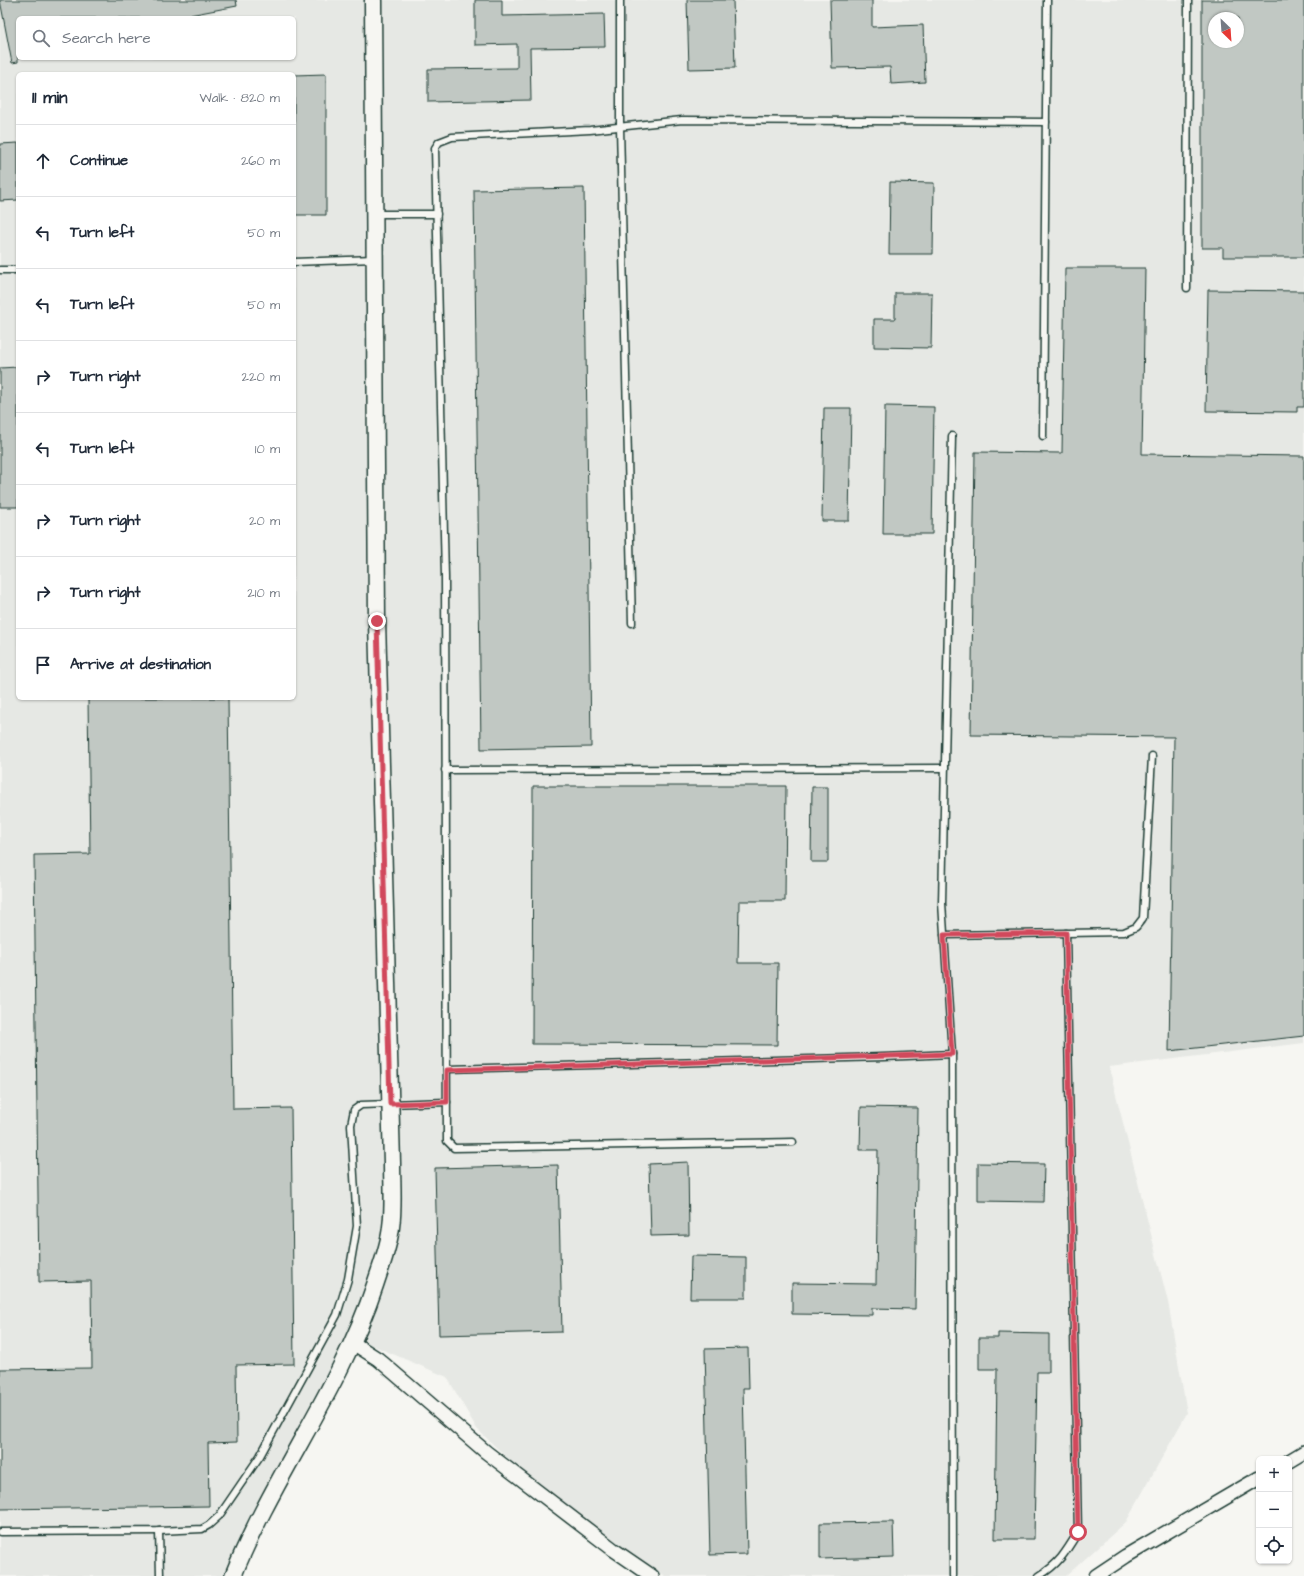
<!DOCTYPE html>
<html lang="en">
<head>
<meta charset="utf-8">
<style>
	body { margin:0; font-family:"Architects Daughter",sans-serif; background:#f2f2f3; color:#1f2937 }
	.controls { position:absolute; right:12px; bottom:12px; display:grid; overflow:hidden; border-radius:6px; box-shadow:0 1px 3px #0004 }
	.controls button { width:36px; height:36px; display:grid; place-items:center; padding:0; border:0; border-bottom:1px solid #e0e1e3; background:#fff; color:#1f2937; font:20px sans-serif }
	.compass { position:absolute; left:1208px; top:12px; width:36px; height:36px; border-radius:50%; background:#fff; box-shadow:0 1px 3px #0004; rotate:155deg }
	.stop { position:absolute; width:12px; height:12px; margin:-9px; border:3px solid #d1495b; border-radius:50%; background:#fff }
	.stop.end { background:#d1495b; border-color:#fff; box-shadow:0 1px 4px #0008 }
	.list { margin:0; padding:0; list-style:none }
	h2 { display:flex; justify-content:space-between; align-items:center; height:52px; margin:0; padding:0 16px; font-size:17px }
	h2 small { font-size:13px; font-weight:400; color:#747a83 }
	.list li { display:grid; grid-template-columns:26px 1fr auto; gap:12px; align-items:center; box-sizing:border-box; height:72px; padding:0 16px; border-top:1px solid #e0e1e3 }
	.list b { display:block; font-size:15px; white-space:nowrap }
	.list em { font-size:13px; font-style:normal; color:#747a83 }
	.icon { flex:none; width:22px; height:22px; fill:none; stroke:currentColor; stroke-width:2; stroke-linecap:round; stroke-linejoin:round }
	.map { position:relative; flex:none; width:1304px; height:1576px; overflow:hidden }
	.search { position:absolute; background:#fff; box-shadow:0 1px 3px #0004; left:16px; top:16px; width:280px; height:44px; display:flex; align-items:center; gap:10px; box-sizing:border-box; padding:0 14px; border-radius:6px; color:#747a83; font-size:15px }
	.panel { position:absolute; background:#fff; box-shadow:0 1px 3px #0004; left:16px; top:72px; width:280px; height:628px; border-radius:6px }
	.map>svg:first-child { display:block }
</style>
</head>
<body>
<div class="map">
<svg width="1304" height="1576" viewBox="0 0 1304 1576">
	<rect width="100%" height="100%" fill="#f6f6f2"/>
	<filter id="ink" filterUnits="userSpaceOnUse"><feTurbulence type="fractalNoise" baseFrequency=".025" numOctaves="2"/><feDisplacementMap in="SourceGraphic" scale="8" xChannelSelector="R" yChannelSelector="G"/><feConvolveMatrix kernelMatrix="1 2 1 2 8 2 1 2 1" color-interpolation-filters="sRGB"/></filter>
	<g filter="url(#ink)">
		<path fill="#e6e8e4" fill-rule="evenodd" d="M0,0H1304V1043L1109,1067L1168,1302L1187,1413L1126,1522L1066,1576H665L575,1514L519,1469L477,1429L447,1377L348,1335L272,1479L228,1576H0ZM18,18H294V58H18ZM1214,18H1238V42H1214ZM18,74H294V698H18Z"/>
		<g fill="#c1c8c3" stroke="#1f3d34" fill-rule="evenodd">
			<polygon points="0,0 236,0 237,6 174,18 18,18 18,62 12,63"/>
			<polygon points="475,0 502,0 502,16 604,14 605,47 530,48 531,100 428,102 428,69 517,68 517,44 475,45"/>
			<polygon points="687,0 733,0 735,68 689,69"/>
			<polygon points="830,0 872,0 872,27 923,25 925,82 891,84 890,67 832,68"/>
			<path d="M1202,0H1304V257H1223V248H1202ZM1214,18H1238V42H1214Z"/>
			<polygon points="326,74 326,215 294,215 294,75"/>
			<polygon points="18,143 18,200 0,201 0,144"/>
			<polygon points="890,182 934,183 933,254 889,254"/>
			<polygon points="584,188 591,747 481,749 474,190"/>
			<polygon points="1065,268 1145,268 1142,454 1304,456 1304,1036 1169,1051 1174,737 971,735 975,452 1062,453"/>
			<polygon points="1208,290 1304,291 1304,407 1297,407 1297,412 1206,411"/>
			<polygon points="895,293 932,293 931,348 874,347 874,319 895,319"/>
			<polygon points="18,367 18,507 0,507 0,368"/>
			<polygon points="885,406 934,407 932,534 883,534"/>
			<polygon points="824,408 851,408 849,521 822,521"/>
			<polygon points="88,698 228,698 233,1109 291,1108 294,1364 236,1365 237,1442 208,1443 209,1506 0,1509 0,1369 92,1368 91,1281 39,1282 34,855 90,854"/>
			<polygon points="533,786 786,786 785,901 739,901 738,963 778,963 777,1045 532,1044"/>
			<polygon points="812,787 828,787 828,862 811,862"/>
			<polygon points="861,1107 918,1108 915,1309 872,1308 872,1315 792,1314 792,1283 876,1284 878,1150 860,1150"/>
			<polygon points="688,1162 689,1235 651,1236 649,1164"/>
			<polygon points="978,1163 1044,1164 1043,1202 978,1201"/>
			<polygon points="558,1165 562,1332 439,1335 435,1168"/>
			<polygon points="691,1256 746,1257 746,1298 690,1298"/>
			<polygon points="998,1333 1049,1334 1049,1372 1037,1372 1034,1539 995,1539 997,1369 979,1369 979,1338 998,1338"/>
			<polygon points="748,1348 749,1388 743,1388 747,1554 710,1555 705,1349"/>
			<polygon points="893,1522 894,1557 820,1559 820,1523"/>
		</g>
		<g fill="none" stroke-linecap="round" stroke-linejoin="round">
			<defs>
				<g id="service">
					<polyline points="620,0 620,127 632,623"/>
					<polyline points="374,214 437,214"/>
					<polyline points="294,262 374,259"/>
					<polyline points="0,270 18,270"/>
					<polyline points="1187,288 1188,0"/>
					<polyline points="952,436 942,903 952,1054 953,1576"/>
					<polyline points="1043,436 1047,0"/>
					<polyline points="445,770 945,768"/>
					<polyline points="944,935 1124,932 1136,927 1143,918 1152,756"/>
					<polyline points="447,1069 884,1057 952,1054"/>
					<polyline points="793,1142 454,1148 447,1141 445,577 435,148 439,142 452,137 590,130 682,120 1046,122"/>
					<polyline points="159,1531 160,1576"/>
					<polyline points="0,1532 159,1531 202,1529 209,1525 219,1516 260,1456 337,1315 348,1279 357,1226 351,1125 354,1110 361,1105 447,1102"/>
					<path d="M1039,1576C1059,1564 1066,1552 1078,1532L1066,933"/>
				</g>
				<g id="minor">
					<polyline points="353,1343 378,1359 486,1452 614,1550 652,1576"/>
					<polyline points="1289,1461 1304,1452"/>
					<polyline points="1096,1576 1126,1556 1259,1478"/>
				</g>
				<path id="tertiary" d="M233,1576C273,1476 341,1388 375,1285C381,1266 389,1247 391,1227C394,1206 392,1184 392,1163L377,621L373,0"/>
			</defs>
			<use href="#service" stroke="#1f3d34" stroke-width="9"/>
			<use href="#minor" stroke="#1f3d34" stroke-width="16"/>
			<use href="#tertiary" stroke="#1f3d34" stroke-width="19"/>
			<use href="#service" stroke="#f6f6f2" stroke-width="6"/>
			<use href="#minor" stroke="#f6f6f2" stroke-width="13"/>
			<use href="#tertiary" stroke="#f6f6f2" stroke-width="16"/>
		</g>
	</g>
	<g fill="none" stroke-linecap="round" stroke-linejoin="round" filter="url(#ink)">
		<polyline stroke="#d1495b" stroke-width="5" points="377,621 390,1104 447,1102 447,1070 952,1054 944,935 1066,933 1078,1532"/>
	</g>
</svg>
<div class="controls">
<button>+</button>
<button>−</button>
<button><svg class="icon" aria-label="locate" viewBox="0 0 24 24"><circle cx="12" cy="12" r="6"/><path d="M12 2v4M12 18v4M2 12h4M18 12h4"/></svg></button>
</div>
<svg class="compass" viewBox="-18 -18 36 36"><path d="M0-13l5 13h-10z" fill="#e53935"/><path d="M0 13l5-13h-10z" fill="#747a83"/></svg>
<div class="stop" style="left:1078px;top:1532px"></div>
<div class="stop end" style="left:377px;top:621px"></div>
<div class="search"><svg class="icon" aria-label="search" viewBox="0 0 24 24"><circle cx="10" cy="10" r="6"/><path d="M15 15l6 6"/></svg>Search here</div>
<section class="panel">
<h2>11 min<small>Walk · 820 m</small></h2>
<ul class="list">
<li><svg class="icon" aria-label="ahead" viewBox="0 0 24 24"><path d="M12 20V5M6 11l6-6 6 6"/></svg><div><b>Continue</b></div><em>260 m</em></li>
<li><svg class="icon" aria-label="left" viewBox="0 0 24 24"><path d="M17 20v-9H6M10 6l-5 5 5 5"/></svg><div><b>Turn left</b></div><em>50 m</em></li>
<li><svg class="icon" aria-label="left" viewBox="0 0 24 24"><path d="M17 20v-9H6M10 6l-5 5 5 5"/></svg><div><b>Turn left</b></div><em>50 m</em></li>
<li><svg class="icon" aria-label="right" viewBox="0 0 24 24"><path d="M7 20v-9h11M14 6l5 5-5 5"/></svg><div><b>Turn right</b></div><em>220 m</em></li>
<li><svg class="icon" aria-label="left" viewBox="0 0 24 24"><path d="M17 20v-9H6M10 6l-5 5 5 5"/></svg><div><b>Turn left</b></div><em>10 m</em></li>
<li><svg class="icon" aria-label="right" viewBox="0 0 24 24"><path d="M7 20v-9h11M14 6l5 5-5 5"/></svg><div><b>Turn right</b></div><em>20 m</em></li>
<li><svg class="icon" aria-label="right" viewBox="0 0 24 24"><path d="M7 20v-9h11M14 6l5 5-5 5"/></svg><div><b>Turn right</b></div><em>210 m</em></li>
<li><svg class="icon" aria-label="arrive" viewBox="0 0 24 24"><path d="M6 21V4h12l-3 4 3 4H6"/></svg><div><b>Arrive at destination</b></div></li>
</ul>
</section>
</div>
</body>
</html>
